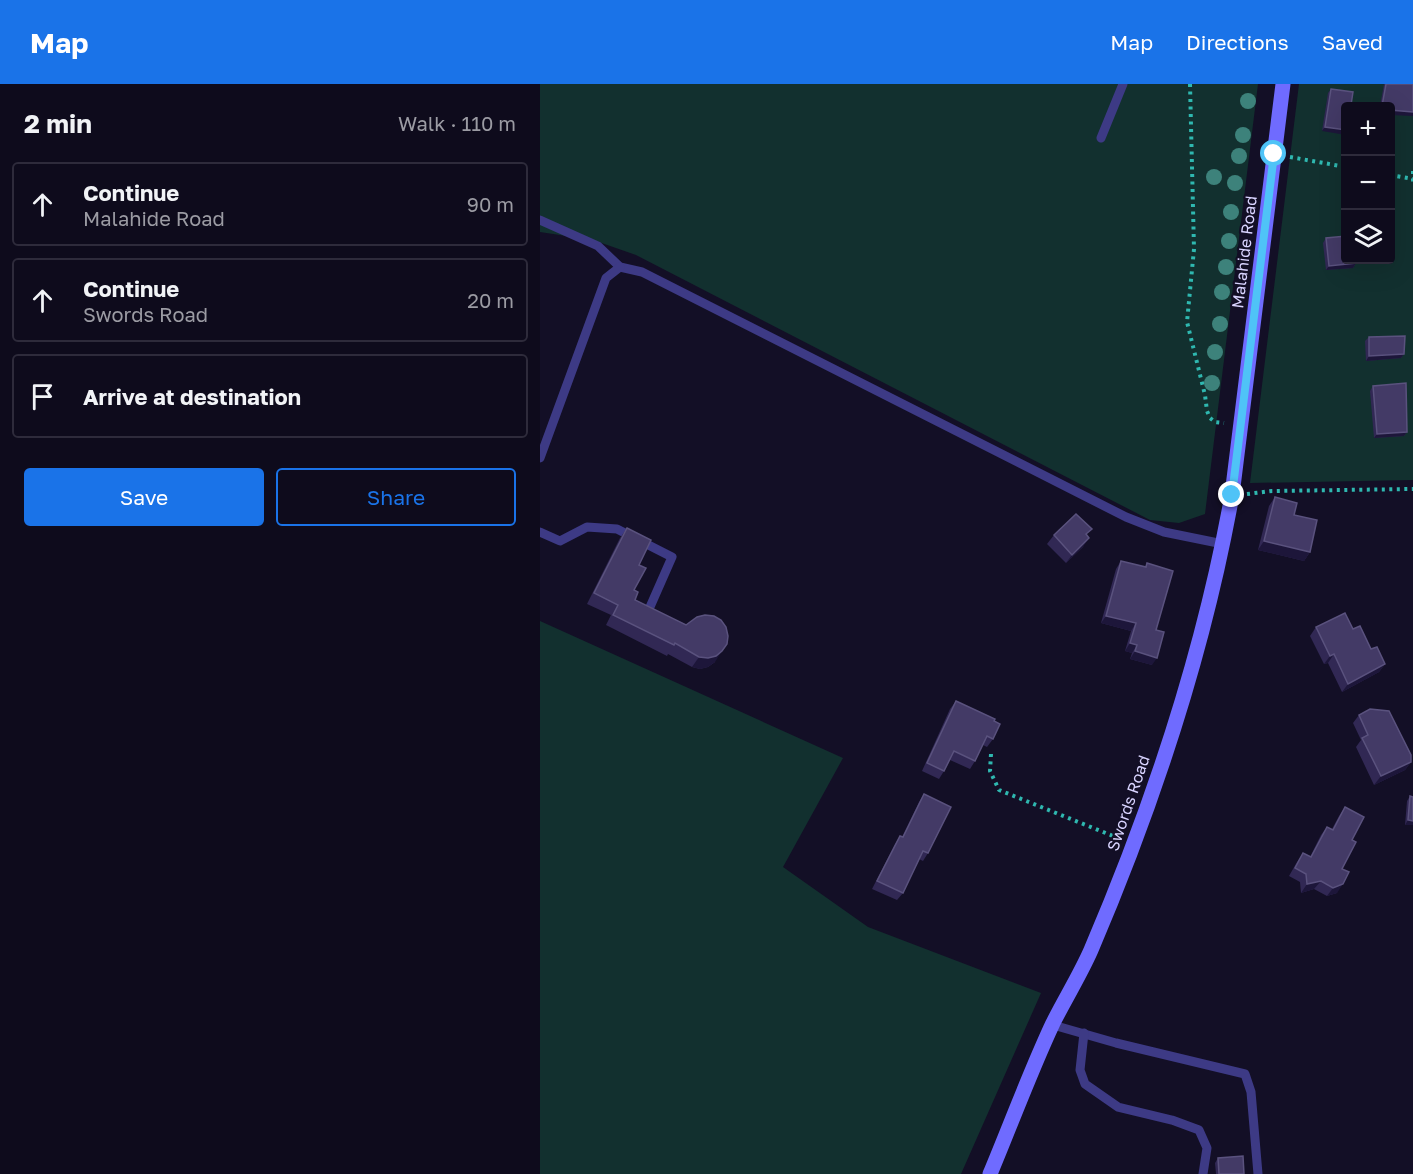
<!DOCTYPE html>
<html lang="en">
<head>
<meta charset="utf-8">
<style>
	body { margin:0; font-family:"Golos Text",sans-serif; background:#1c1929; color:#f1f3f6 }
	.controls { position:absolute; right:18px; top:18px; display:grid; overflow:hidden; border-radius:6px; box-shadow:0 6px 24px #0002 }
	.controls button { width:54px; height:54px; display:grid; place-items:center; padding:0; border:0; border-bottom:2px solid #2e2b3b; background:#0e0b1c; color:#f1f3f6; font:30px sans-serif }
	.stop { position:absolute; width:18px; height:18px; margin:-14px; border:4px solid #4fc3f7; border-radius:50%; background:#fff }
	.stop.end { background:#4fc3f7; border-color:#fff; box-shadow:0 2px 6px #0008 }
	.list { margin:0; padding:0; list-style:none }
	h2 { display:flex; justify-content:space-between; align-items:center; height:78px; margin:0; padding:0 24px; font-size:26px }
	h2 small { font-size:20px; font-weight:400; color:#9b9ba3 }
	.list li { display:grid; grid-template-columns:39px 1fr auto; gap:18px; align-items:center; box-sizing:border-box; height:84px; margin:0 12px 12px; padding:0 12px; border:2px solid #2e2b3b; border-radius:6px }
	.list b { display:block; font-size:22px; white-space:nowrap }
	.list p { margin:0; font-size:20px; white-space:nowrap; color:#9b9ba3 }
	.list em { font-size:20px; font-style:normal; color:#9b9ba3 }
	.actions { display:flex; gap:12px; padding:18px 24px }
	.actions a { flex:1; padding:14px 0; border:2px solid #1a73e8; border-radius:6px; text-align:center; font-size:21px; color:#1a73e8 }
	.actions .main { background:#1a73e8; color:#fff }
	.icon { flex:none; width:33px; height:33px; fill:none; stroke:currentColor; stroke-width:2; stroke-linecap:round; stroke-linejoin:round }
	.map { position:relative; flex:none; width:873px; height:1090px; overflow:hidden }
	header { display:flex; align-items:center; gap:36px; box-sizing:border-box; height:84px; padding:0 30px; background:#1a73e8; color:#fff }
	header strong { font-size:28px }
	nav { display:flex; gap:33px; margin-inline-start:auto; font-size:21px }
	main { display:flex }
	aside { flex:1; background:#0e0b1c }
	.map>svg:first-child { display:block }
</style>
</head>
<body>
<header>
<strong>Map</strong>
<nav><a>Map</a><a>Directions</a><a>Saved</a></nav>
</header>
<main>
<aside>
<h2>2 min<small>Walk · 110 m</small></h2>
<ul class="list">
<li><svg class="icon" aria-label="ahead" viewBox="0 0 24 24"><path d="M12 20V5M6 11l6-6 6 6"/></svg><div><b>Continue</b><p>Malahide Road</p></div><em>90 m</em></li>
<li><svg class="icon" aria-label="ahead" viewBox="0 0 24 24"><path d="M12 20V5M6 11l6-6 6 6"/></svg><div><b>Continue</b><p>Swords Road</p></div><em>20 m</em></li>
<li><svg class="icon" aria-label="arrive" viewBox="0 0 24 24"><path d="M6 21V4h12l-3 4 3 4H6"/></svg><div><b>Arrive at destination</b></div></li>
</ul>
<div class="actions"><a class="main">Save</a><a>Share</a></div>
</aside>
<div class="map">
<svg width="873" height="1090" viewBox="0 0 873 1090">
	<rect width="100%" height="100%" fill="#130f26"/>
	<g fill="#12302f" fill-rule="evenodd">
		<polygon points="0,0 718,0 665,430 639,439 610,436 96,171 53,156 0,148"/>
		<path d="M759,0H873V396L710,399ZM806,22H850V176H806Z"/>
		<polygon points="0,537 303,674 243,783 328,843 501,909 421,1090 0,1090"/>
	</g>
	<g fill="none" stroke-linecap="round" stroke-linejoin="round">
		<g stroke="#2fb8b0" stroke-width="4" stroke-dasharray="3 4.5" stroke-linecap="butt">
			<polyline points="650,0 654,165 647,238 665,311 667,327 670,334 675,338 684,339"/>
			<polyline points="750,73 806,83"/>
			<polyline points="873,87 873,101"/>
			<polyline points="850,91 873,95"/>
			<polyline points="707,410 732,407 873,405"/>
			<polyline points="451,670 450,687 459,706 578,754"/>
		</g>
		<g stroke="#3d3a85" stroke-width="9">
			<polyline points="561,54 583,0"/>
			<polyline points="0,136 58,162 80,183 102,188 586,433 624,448 683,460"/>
			<polyline points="0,374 66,194 80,183"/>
			<polyline points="0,448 20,457 47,443 77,445 132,473 110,523"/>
			<polyline points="513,941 576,959 705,990 711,1008 718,1090"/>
			<polyline points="544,949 540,986 545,1000 578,1023 632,1036 659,1046 667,1064 663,1090"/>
		</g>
		<path stroke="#6f6bff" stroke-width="15" d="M450,1090C471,1040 490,988 513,939C525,915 540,891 551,866C613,721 664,567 692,411L743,0"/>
	</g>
	<g fill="#3d827b">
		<circle cx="708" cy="17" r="8"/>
		<circle cx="703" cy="51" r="8"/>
		<circle cx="699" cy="72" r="8"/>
		<circle cx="674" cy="93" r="8"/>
		<circle cx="695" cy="99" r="8"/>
		<circle cx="691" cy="128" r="8"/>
		<circle cx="689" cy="157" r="8"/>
		<circle cx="686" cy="183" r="8"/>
		<circle cx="682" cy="208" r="8"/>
		<circle cx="680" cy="240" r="8"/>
		<circle cx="675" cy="268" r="8"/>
		<circle cx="672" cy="299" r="8"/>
	</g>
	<g fill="#312854">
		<polygon points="844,0 873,0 873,32 850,22 840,22"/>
		<polygon points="791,5 813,8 782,47 788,9"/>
		<polygon points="786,154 816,179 813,184 786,186 783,159"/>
		<polygon points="829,253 864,270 861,274 826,277 825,257"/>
		<polygon points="833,302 867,348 864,352 834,354 830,307"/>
		<polygon points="735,413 770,468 764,477 718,466 729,422"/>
		<polygon points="87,444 99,481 94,506 95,516 175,578 168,583 160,585 152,583 128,570 127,572 66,541 71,531 47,520 80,454"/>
		<polygon points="514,451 547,452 543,463 526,479 507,460"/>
		<polygon points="581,477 605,483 607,479 616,546 612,581 590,575 592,569 585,567 591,547 561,539 576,485"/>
		<polygon points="776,543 813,545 845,580 839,588 802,608 788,579 784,580 770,552"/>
		<polygon points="416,617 454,637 453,655 447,663 443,661 435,677 430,685 410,676 404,687 399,695 382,687 410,625"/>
		<polygon points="819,631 871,678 865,686 834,701 816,663 821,656 813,639"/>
		<polygon points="384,710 388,769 383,777 379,775 363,809 357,816 332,805 355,760 360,752 362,753 379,718"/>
		<polygon points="870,712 873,713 873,741 865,741 867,717"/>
		<polygon points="805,723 812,756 802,785 797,809 787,812 774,805 761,809 760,798 749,792 757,778 763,769 770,773 781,751 787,743 792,745 799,732"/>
		<polygon points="678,1074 704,1090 676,1090 675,1079"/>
	</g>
	<g fill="#1d163a">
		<polygon points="850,26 873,28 873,32 850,31"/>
		<polygon points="785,43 806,46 806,51 782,47"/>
		<polygon points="816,179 813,184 786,186 789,182"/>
		<polygon points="864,270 861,274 826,277 829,272"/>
		<polygon points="867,348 864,352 834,354 837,350"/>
		<polygon points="549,454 543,463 526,479 532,471"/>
		<polygon points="724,457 770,468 764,477 718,466"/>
		<polygon points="566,532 596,539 591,547 561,539"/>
		<polygon points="590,559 597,561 592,569 585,567"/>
		<polygon points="182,567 175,578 168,583 160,585 152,583 159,573"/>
		<polygon points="595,567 617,574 612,581 590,575"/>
		<polygon points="794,570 788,579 784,580 790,572"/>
		<polygon points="845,580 839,588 802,608 808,600"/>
		<polygon points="871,678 865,686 834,701 841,692"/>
		<polygon points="868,736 873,737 873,741 865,741"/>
		<polygon points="781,797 774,805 761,809 767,800"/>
		<polygon points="803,800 797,809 787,812 793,804"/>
	</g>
	<g fill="#433a66" stroke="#5a527e" stroke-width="1.5">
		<polygon points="846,0 873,0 873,28 850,26 850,22 842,22"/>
		<polygon points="791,5 813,8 811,21 821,22 806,22 806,46 785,43"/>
		<polygon points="806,152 806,176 815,176 816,179 789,182 786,154"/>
		<polygon points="865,252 864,270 829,272 829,253"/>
		<polygon points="866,299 867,348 837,350 833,302"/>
		<polygon points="735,413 757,419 754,431 777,436 770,468 724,457"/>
		<polygon points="536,430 552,445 546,450 549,454 532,471 514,451"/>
		<polygon points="87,444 111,456 99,481 106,484 94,506 98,508 95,516 146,541 157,533 165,531 174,532 181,536 186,543 188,552 187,560 182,567 176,572 168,574 159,573 135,559 134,561 73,531 78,521 54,509"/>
		<polygon points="581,477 606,483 607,479 633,487 616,546 624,548 617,574 595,567 597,561 590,559 596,539 566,532"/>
		<polygon points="805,529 813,545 820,542 831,565 837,563 845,580 808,600 794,570 790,572 776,543"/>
		<polygon points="416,617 455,635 454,637 460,640 453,655 447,652 435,677 414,667 404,687 387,679"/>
		<polygon points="830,625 849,627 871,671 871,678 841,692 822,654 828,651 819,631"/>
		<polygon points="384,710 411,723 388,769 383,767 363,809 337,797 360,752 363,753"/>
		<polygon points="870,712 873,713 873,737 868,736"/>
		<polygon points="805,723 824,733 812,756 816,758 802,785 809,788 803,800 793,804 781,797 767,800 766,790 755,784 763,769 771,773 787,743 793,746"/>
		<polygon points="703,1072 704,1090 679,1090 678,1074"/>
	</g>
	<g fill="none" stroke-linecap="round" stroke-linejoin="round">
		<polyline stroke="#4fc3f7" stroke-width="8" points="692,411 734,70"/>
	</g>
	<g text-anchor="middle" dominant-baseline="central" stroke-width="4.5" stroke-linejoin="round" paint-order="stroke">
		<g font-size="16" fill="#d9d4ff" stroke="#130f26">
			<text transform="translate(704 168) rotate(-83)">Malahide Road</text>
			<text transform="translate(588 719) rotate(-71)">Swords Road</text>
		</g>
	</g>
</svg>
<div class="controls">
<button>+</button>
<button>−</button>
<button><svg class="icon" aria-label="layers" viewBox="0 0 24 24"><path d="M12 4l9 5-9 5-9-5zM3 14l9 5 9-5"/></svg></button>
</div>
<div class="stop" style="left:734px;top:70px"></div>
<div class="stop end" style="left:692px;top:411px"></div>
</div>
</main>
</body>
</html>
